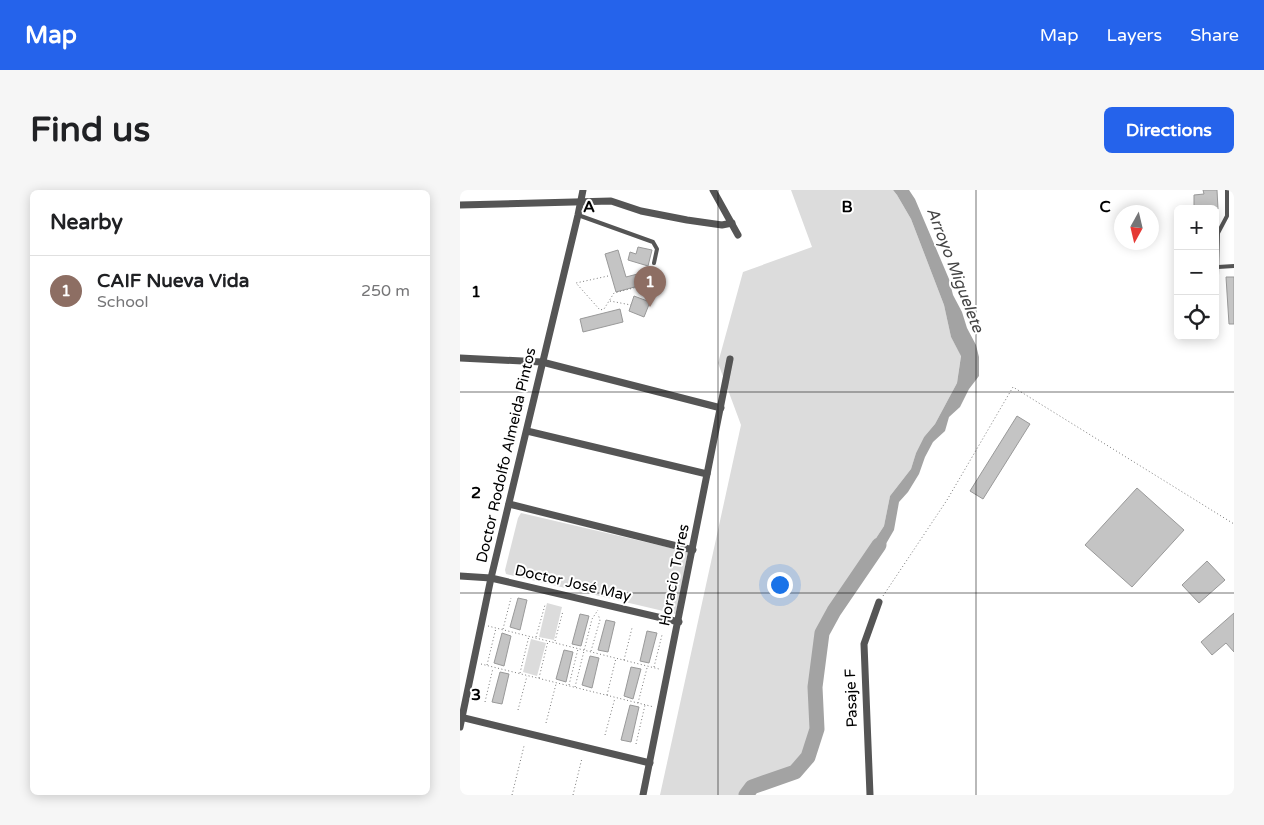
<!DOCTYPE html>
<html lang="en">
<head>
<meta charset="utf-8">
<style>
	body { margin:0; font-family:"Varela Round",sans-serif; background:#f6f6f6; color:#202124 }
	.controls { position:absolute; right:15px; top:15px; display:grid; overflow:hidden; border-radius:8px; box-shadow:0 2px 12px #0003 }
	.controls button { width:45px; height:45px; display:grid; place-items:center; padding:0; border:0; border-bottom:1px solid #e0e0e0; background:#fff; color:#202124; font:25px sans-serif }
	.compass { position:absolute; left:654px; top:15px; width:45px; height:45px; border-radius:50%; background:#fff; box-shadow:0 2px 12px #0003; rotate:188deg }
	.you { position:absolute; left:319px; top:394px; width:18px; height:18px; margin:-12px; border:4px solid #fff; border-radius:50%; background:#1a73e8; box-shadow:0 0 0 8px #1a73e833 }
	.badge { display:grid; place-items:center; width:32px; height:32px; border-radius:50%; background:#2563eb; color:#fff; font-size:16px; font-weight:700 }
	.pin { position:absolute; translate:-50% -41px; filter:drop-shadow(0 1px 2px #0008) }
	.pin::after { content:''; position:absolute; top:26px; width:18px; height:15px; background:inherit; clip-path:polygon(0 0,100% 0,50% 100%) }
	.list { margin:0; padding:0; list-style:none }
	h2 { display:flex; justify-content:space-between; align-items:center; height:65px; margin:0; padding:0 20px; font-size:21px }
	h2 small { font-size:16px; font-weight:400; color:#757577 }
	.list li { display:grid; grid-template-columns:32px 1fr auto; gap:15px; align-items:center; box-sizing:border-box; height:70px; padding:0 20px; border-top:1px solid #e0e0e0 }
	.list b { display:block; font-size:19px; white-space:nowrap }
	.list p { margin:0; font-size:16px; white-space:nowrap; color:#757577 }
	.list em { font-size:16px; font-style:normal; color:#757577 }
	.icon { flex:none; width:28px; height:28px; fill:none; stroke:currentColor; stroke-width:2; stroke-linecap:round; stroke-linejoin:round }
	.map { position:relative; flex:none; width:774px; height:605px; overflow:hidden; border-radius:8px }
	header { display:flex; align-items:center; gap:30px; box-sizing:border-box; height:70px; padding:0 25px; background:#2563eb; color:#fff }
	header strong { font-size:24px }
	nav { display:flex; gap:28px; margin-inline-start:auto; font-size:18px }
	.intro { display:flex; align-items:center; justify-content:space-between; box-sizing:border-box; height:120px; padding:0 30px }
	h1 { margin:0; font-size:35px }
	.button { padding:12px 22px; border-radius:8px; background:#2563eb; color:#fff; font-size:18px; font-weight:700 }
	main { display:flex; gap:30px; padding:0 30px }
	aside { flex:1; background:#fff; border-radius:8px; box-shadow:0 2px 12px #0003 }
	.map>svg:first-child { display:block }
</style>
</head>
<body>
<header>
<strong>Map</strong>
<nav><a>Map</a><a>Layers</a><a>Share</a></nav>
</header>
<div class="intro"><h1>Find us</h1><a class="button">Directions</a></div>
<main>
<aside>
<h2>Nearby<small></small></h2>
<ul class="list">
<li><span class="badge" style="background:#8d6e63">1</span><div><b>CAIF Nueva Vida</b><p>School</p></div><em>250 m</em></li>
</ul>
</aside>
<div class="map">
<svg width="774" height="605" viewBox="0 0 774 605">
	<rect width="100%" height="100%" fill="#fff"/>
	<g fill="#dcdcdc">
		<polygon points="331,0 433,0 437,5 451,29 484,115 491,147 501,165 497,193 475,234 464,247 456,263 451,279 430,306 424,336 409,359 406,371 395,392 374,421 362,443 355,497 357,539 348,567 335,582 292,597 286,605 200,605 281,235 258,173 283,82 352,57"/>
		<polygon points="61,323 228,362 216,424 46,384 45,380 58,328"/>
		<polygon points="87,413 102,417 94,450 79,447"/>
		<polygon points="71,449 86,453 77,486 63,482"/>
	</g>
	<polygon fill="#a3a3a3" points="433,0 449,0 455,9 489,89 493,105 502,122 507,138 516,155 519,167 519,186 509,199 500,217 489,227 485,241 473,252 465,267 459,284 448,302 439,312 434,340 423,359 406,371 409,359 424,336 430,306 451,279 456,263 464,247 475,234 497,193 501,166 491,147 484,115 451,29 437,5"/>
	<g fill="none" stroke-linecap="round" stroke-linejoin="round">
		<polyline stroke="#a3a3a3" stroke-width="15" points="286,605 292,597 335,582 348,567 357,539 355,497 362,443 374,421 419,355"/>
	</g>
	<g fill="#c4c4c4" stroke="#999">
		<polygon points="743,0 757,0 758,19 734,19 734,5 744,4"/>
		<polygon points="178,57 192,60 188,76 168,70 170,62 176,64"/>
		<polygon points="158,60 166,87 189,81 193,92 156,102 145,64"/>
		<polygon points="766,87 774,87 774,134 769,134"/>
		<polygon points="174,106 190,112 184,127 169,121"/>
		<polygon points="160,119 163,132 123,142 120,129"/>
		<polygon points="557,226 570,234 523,309 510,301"/>
		<polygon points="677,298 724,340 672,397 625,355"/>
		<polygon points="747,371 765,390 739,413 722,395"/>
		<polygon points="58,408 67,410 60,440 50,437"/>
		<polygon points="774,423 774,462 766,453 752,465 741,452"/>
		<polygon points="120,424 129,426 121,456 112,454"/>
		<polygon points="146,430 155,432 148,462 138,460"/>
		<polygon points="187,441 197,443 189,473 180,471"/>
		<polygon points="42,443 51,446 44,476 34,473"/>
		<polygon points="104,460 113,462 106,492 96,489"/>
		<polygon points="130,466 139,468 132,498 122,495"/>
		<polygon points="171,477 181,479 173,509 164,506"/>
		<polygon points="40,482 49,484 42,514 32,512"/>
		<polygon points="170,515 179,517 171,552 161,550"/>
	</g>
	<g fill="none" stroke-linecap="round" stroke-linejoin="round">
		<g stroke="#777" stroke-width="1" stroke-dasharray="1 2.5" stroke-linecap="butt">
			<polyline points="148,86 116,93 140,120 144,119 154,103 193,93"/>
			<polyline points="150,111 171,115"/>
			<polyline points="423,406 487,310 553,197 774,334"/>
			<polyline points="28,436 199,479"/>
			<polyline points="43,439 51,408"/>
			<polyline points="76,447 85,415"/>
			<polyline points="95,451 103,421"/>
			<polyline points="131,461 140,430 138,424"/>
			<polyline points="164,470 172,438"/>
			<polyline points="21,474 194,517"/>
			<polyline points="27,475 36,438"/>
			<polyline points="194,477 202,445"/>
			<polyline points="60,483 69,446"/>
			<polyline points="79,488 88,451"/>
			<polyline points="109,495 118,459"/>
			<polyline points="115,497 132,429 138,420"/>
			<polyline points="147,505 156,468"/>
			<polyline points="25,512 33,478"/>
			<polyline points="178,513 187,478"/>
			<polyline points="58,520 67,486"/>
			<polyline points="86,533 96,494"/>
			<polyline points="145,545 155,508"/>
			<polyline points="176,554 185,515"/>
			<polyline points="52,605 64,556"/>
			<polyline points="113,605 122,568"/>
		</g>
		<g stroke="#555" stroke-width="4">
			<polyline points="118,25 193,52 197,59 194,73"/>
			<polyline points="758,77 774,76"/>
			<polyline points="756,128 758,43 767,26 767,0"/>
		</g>
		<g stroke="#555" stroke-width="7">
			<polyline points="253,0 278,45"/>
			<polyline points="0,15 151,11 181,21 227,30 262,35 272,33"/>
			<polyline points="0,168 82,172 261,218"/>
			<polyline points="67,241 247,284"/>
			<polyline points="49,314 233,360"/>
			<polyline points="0,386 31,388 219,432"/>
			<polyline points="0,527 190,573"/>
			<polyline points="0,537 31,388 118,25 123,0"/>
			<path d="M183,605C212,460 241,315 270,169"/>
			<polyline points="410,605 404,454 419,412"/>
		</g>
	</g>
	<path fill="none" stroke="#000" stroke-width="1" stroke-opacity="0.55" d="M258,0V605M516,0V605M0,202H774M0,403H774"/>
	<g text-anchor="middle" dominant-baseline="central" stroke-width="4" stroke-linejoin="round" paint-order="stroke">
		<g font-size="15" fill="#000" stroke="#fff">
			<text transform="translate(46 265) rotate(-77)">Doctor Rodolfo Almeida Pintos</text>
			<text transform="translate(214 385) rotate(-79)">Horacio Torres</text>
			<text transform="translate(113 393) rotate(13)">Doctor José May</text>
			<text transform="translate(391 508) rotate(-92)">Pasaje F</text>
		</g>
		<g font-size="16" font-style="italic" fill="#444" stroke="#fff">
			<text transform="translate(495 80) rotate(69)">Arroyo Miguelete</text>
		</g>
	</g>
	<g font-size="16" text-anchor="middle" font-weight="bold" fill="#000" stroke="#fff" stroke-width="4" stroke-linejoin="round" paint-order="stroke">
		<text x="129" y="22">A</text>
		<text x="387" y="22">B</text>
		<text x="645" y="22">C</text>
		<text x="16" y="107">1</text>
		<text x="16" y="308">2</text>
		<text x="16" y="510">3</text>
	</g>
</svg>
<div class="controls">
<button>+</button>
<button>−</button>
<button><svg class="icon" aria-label="locate" viewBox="0 0 24 24"><circle cx="12" cy="12" r="6"/><path d="M12 2v4M12 18v4M2 12h4M18 12h4"/></svg></button>
</div>
<svg class="compass" viewBox="-18 -18 36 36"><path d="M0-13l5 13h-10z" fill="#e53935"/><path d="M0 13l5-13h-10z" fill="#757577"/></svg>
<div class="you"></div>
<div class="pin badge" style="left:190px;top:117px;background:#8d6e63">1</div>
</div>
</main>
</body>
</html>
